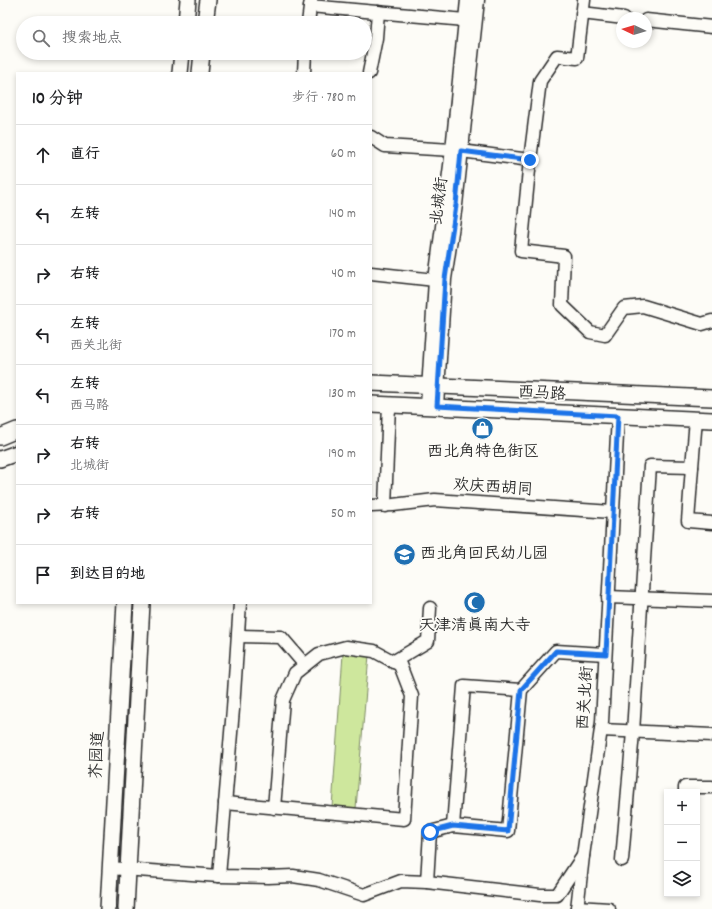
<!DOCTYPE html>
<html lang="zh">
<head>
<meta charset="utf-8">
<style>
	body { margin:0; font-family:Dekko,"LXGW WenKai TC",sans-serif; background:#f6f6f6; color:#202124 }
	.controls { position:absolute; right:12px; bottom:12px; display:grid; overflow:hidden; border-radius:0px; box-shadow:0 2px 6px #0003 }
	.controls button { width:36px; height:36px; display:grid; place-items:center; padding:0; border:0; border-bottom:1px solid #e0e0e0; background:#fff; color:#202124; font:20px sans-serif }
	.compass { position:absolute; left:616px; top:12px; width:36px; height:36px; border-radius:50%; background:#fff; box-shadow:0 2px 6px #0003; rotate:274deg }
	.stop { position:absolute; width:12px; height:12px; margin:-9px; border:3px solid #1a73e8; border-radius:50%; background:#fff }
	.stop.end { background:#1a73e8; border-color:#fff; box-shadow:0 1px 4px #0008 }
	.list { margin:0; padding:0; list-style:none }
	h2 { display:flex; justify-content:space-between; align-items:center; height:52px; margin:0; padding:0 16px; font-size:17px }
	h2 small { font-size:13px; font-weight:400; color:#757577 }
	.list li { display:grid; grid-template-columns:26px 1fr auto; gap:12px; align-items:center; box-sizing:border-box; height:60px; padding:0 16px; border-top:1px solid #e0e0e0 }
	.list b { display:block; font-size:15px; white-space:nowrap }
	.list p { margin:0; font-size:13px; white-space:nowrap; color:#757577 }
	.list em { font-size:13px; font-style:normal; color:#757577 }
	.icon { flex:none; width:22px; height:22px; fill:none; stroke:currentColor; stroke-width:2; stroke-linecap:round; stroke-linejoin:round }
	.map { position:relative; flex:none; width:712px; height:909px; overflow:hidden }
	.search { position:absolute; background:#fff; box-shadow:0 2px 6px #0003; left:16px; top:16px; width:356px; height:44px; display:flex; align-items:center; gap:10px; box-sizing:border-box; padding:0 14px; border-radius:22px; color:#757577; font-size:15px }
	.panel { position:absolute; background:#fff; box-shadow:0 2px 6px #0003; left:16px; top:72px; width:356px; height:532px; border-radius:0px }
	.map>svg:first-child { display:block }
</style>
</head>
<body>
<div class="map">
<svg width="712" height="909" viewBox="0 0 712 909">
	<rect width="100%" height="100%" fill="#fdfcf7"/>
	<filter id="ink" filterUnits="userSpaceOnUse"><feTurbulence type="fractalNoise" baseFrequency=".025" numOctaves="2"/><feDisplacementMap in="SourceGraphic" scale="8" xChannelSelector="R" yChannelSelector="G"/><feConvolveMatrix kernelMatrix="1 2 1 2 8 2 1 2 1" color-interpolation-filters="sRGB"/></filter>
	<g filter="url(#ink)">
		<polygon fill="#cee79d" stroke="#7c8964" points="343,654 369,655 356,808 332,807"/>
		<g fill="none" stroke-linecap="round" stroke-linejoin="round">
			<defs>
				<g id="minor">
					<polyline points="310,6 465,20"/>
					<polyline points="582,13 624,18"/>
					<polyline points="646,20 712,27"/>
					<polyline points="308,23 311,0"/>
					<polyline points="304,73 305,53"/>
					<polyline points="369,73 376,38 378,12"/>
					<polyline points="371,137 385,146 452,150"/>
					<polyline points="461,151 530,160 540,81 557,56 577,58 584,0"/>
					<polyline points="530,160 521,251 564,256 562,305 590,332 605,335 624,308 643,306 702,324 712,321"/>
					<polyline points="371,273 435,280"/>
					<polyline points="427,406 435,280 452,150 467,0"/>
					<polyline points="437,406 445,279 456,205 478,0"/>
					<polyline points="692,467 688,521 712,523"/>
					<polyline points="371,506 393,505 435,500 612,512"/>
					<polyline points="385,506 389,405"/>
					<polyline points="608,597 712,601"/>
					<polyline points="238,636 281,637 305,665"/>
					<polyline points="393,662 428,641 430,608"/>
					<polyline points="601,730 712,735"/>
					<polyline points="685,792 685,787 712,787"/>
					<polyline points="225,803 404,819 412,696 400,665 374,651 346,647 319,654 295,673 283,700 274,808"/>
					<polyline points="453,826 464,686 521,690"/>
					<polyline points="622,860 633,732 650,466 692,467 696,419"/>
					<polyline points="110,868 219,876 268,877 293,876 319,880 364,895 401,881 427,882 540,895 557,895 583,856"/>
					<polyline points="219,876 233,709 240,603"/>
					<polyline points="427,882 430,832 453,826 508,831 521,690 556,651 605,654"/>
					<polyline points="577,907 609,909"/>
					<polyline points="577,909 583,856 602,722 618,416"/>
				</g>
				<g id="major">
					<polyline points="186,23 188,0"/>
					<polyline points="205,23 208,0"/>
					<polyline points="180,73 182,53"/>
					<polyline points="200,73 202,53"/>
					<polyline points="371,383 712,398"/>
					<polyline points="371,404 712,420"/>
					<polyline points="0,437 17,430"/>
					<polyline points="0,459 17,453"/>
					<polyline points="108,909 125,603"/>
					<polyline points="126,909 142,603"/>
				</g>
			</defs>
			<use href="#minor" stroke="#2b2b2b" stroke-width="15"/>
			<use href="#major" stroke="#2b2b2b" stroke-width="18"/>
			<use href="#minor" stroke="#fdfcf7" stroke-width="12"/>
			<use href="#major" stroke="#fdfcf7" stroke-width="15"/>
		</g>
	</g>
	<g fill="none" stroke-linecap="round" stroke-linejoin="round" filter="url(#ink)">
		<polyline stroke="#1a73e8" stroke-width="5" points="430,832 453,826 508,831 521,690 556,651 606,654 618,416 437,406 445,279 456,205 461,151 530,160"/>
	</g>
	<defs>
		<symbol id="shop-disc" viewBox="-11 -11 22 22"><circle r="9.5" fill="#1f6fb2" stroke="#fdfcf7"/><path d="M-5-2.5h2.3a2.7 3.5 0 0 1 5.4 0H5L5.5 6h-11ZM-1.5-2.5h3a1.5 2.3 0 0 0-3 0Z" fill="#fff"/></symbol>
		<symbol id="school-disc" viewBox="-11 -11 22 22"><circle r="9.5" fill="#1f6fb2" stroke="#fdfcf7"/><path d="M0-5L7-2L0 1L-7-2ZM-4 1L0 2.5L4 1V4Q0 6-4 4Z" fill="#fff"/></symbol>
		<symbol id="mosque-disc" viewBox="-11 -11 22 22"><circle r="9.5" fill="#1f6fb2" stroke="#fdfcf7"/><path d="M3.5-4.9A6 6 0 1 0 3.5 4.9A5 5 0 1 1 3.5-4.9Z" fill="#fff"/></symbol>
	</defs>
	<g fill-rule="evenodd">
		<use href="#shop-disc" x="470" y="416" width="25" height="25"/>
		<use href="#school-disc" x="392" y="542" width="25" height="25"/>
		<use href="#mosque-disc" x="462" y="590" width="25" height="25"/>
	</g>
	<g text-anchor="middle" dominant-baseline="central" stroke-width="3.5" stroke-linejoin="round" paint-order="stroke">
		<g font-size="16" fill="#2b2b2b" stroke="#fdfcf7">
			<text transform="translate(440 201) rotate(-83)">北城街</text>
			<text transform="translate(542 394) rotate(3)">西马路</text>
			<text transform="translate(493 488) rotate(4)">欢庆西胡同</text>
			<text transform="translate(586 698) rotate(-86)">西关北街</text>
			<text transform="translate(98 755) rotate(-87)">芥园道</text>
		</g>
		<g font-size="16" fill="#2b2b2b" stroke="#fdfcf7">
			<text x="483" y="452">西北角特色街区</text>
			<text x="420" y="554" text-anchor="start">西北角回民幼儿园</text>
			<text x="475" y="626">天津清真南大寺</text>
		</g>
	</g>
</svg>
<div class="controls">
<button>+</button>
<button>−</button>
<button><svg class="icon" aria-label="layers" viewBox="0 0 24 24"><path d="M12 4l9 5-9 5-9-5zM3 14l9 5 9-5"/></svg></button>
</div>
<svg class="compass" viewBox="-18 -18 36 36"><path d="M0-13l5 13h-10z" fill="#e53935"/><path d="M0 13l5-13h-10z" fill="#757577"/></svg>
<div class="stop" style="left:430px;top:832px"></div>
<div class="stop end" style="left:530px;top:160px"></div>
<div class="search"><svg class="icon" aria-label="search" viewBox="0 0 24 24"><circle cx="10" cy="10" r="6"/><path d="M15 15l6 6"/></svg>搜索地点</div>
<section class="panel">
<h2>10 分钟<small>步行 · 780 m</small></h2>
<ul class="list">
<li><svg class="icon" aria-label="ahead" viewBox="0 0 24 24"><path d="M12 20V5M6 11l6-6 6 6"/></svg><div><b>直行</b></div><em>60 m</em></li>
<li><svg class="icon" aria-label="left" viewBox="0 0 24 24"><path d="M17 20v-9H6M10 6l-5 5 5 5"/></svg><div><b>左转</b></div><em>140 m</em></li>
<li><svg class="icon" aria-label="right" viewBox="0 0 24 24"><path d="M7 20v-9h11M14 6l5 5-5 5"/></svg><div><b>右转</b></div><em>40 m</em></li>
<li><svg class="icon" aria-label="left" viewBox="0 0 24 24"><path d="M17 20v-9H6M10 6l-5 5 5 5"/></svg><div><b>左转</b><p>西关北街</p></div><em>170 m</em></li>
<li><svg class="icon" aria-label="left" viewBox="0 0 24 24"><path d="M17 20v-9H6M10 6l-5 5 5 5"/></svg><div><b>左转</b><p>西马路</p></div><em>130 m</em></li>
<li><svg class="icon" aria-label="right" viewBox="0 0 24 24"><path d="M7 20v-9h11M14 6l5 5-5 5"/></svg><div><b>右转</b><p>北城街</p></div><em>190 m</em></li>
<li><svg class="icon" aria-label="right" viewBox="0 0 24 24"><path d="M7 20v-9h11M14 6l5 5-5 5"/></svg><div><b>右转</b></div><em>50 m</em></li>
<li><svg class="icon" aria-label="arrive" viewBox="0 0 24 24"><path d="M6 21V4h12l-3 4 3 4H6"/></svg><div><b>到达目的地</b></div></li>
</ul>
</section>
</div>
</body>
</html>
